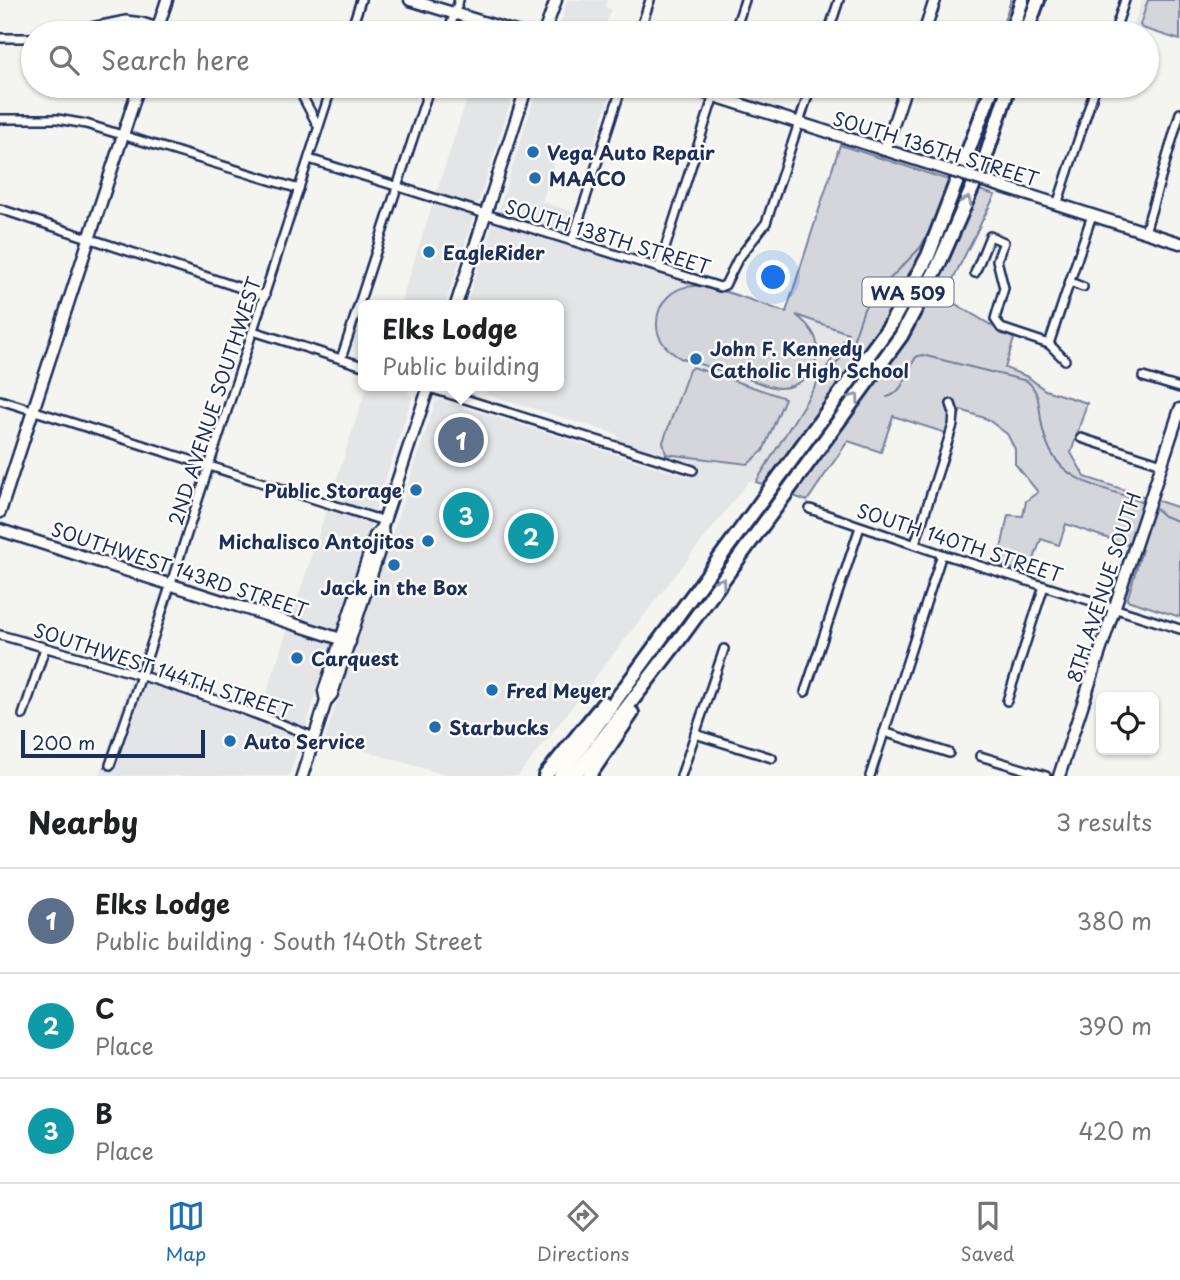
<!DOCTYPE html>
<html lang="en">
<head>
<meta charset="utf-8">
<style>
	body { margin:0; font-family:"Playpen Sans",sans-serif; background:#f2f2f2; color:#202124 }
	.controls { position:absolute; right:21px; bottom:21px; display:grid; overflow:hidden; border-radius:10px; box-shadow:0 2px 5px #0004 }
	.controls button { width:63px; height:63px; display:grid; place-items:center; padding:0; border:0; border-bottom:2px solid #e0e0e0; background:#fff; color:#202124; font:35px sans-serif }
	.scale { position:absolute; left:21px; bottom:18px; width:184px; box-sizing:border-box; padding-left:7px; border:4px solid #1b2f5e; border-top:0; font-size:19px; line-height:24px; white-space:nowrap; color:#1b2f5e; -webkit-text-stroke:5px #fdfcf7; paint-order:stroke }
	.you { position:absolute; left:774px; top:278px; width:24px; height:24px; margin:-18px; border:5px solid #fff; border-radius:50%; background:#1a73e8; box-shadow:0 0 0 10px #1a73e833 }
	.badge { display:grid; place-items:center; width:46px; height:46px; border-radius:50%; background:#1f6fb2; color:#fff; font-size:23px; font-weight:700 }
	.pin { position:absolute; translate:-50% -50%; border:4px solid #fff; box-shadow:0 2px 7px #0006 }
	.popup { position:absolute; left:358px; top:300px; width:206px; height:91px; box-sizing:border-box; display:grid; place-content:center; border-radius:10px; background:#fff; filter:drop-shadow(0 2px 5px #0005); font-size:23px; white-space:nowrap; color:#757577 }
	.popup b { font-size:26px; color:#202124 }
	.popup::after { content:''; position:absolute; left:50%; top:100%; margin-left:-14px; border:14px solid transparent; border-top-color:#fff }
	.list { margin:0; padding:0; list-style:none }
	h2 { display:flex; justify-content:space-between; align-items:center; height:91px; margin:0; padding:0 28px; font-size:30px }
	h2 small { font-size:23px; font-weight:400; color:#757577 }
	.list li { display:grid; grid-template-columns:46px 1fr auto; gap:21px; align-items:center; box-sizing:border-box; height:105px; padding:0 28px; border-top:2px solid #e0e0e0 }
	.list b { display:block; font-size:26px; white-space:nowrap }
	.list p { margin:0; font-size:23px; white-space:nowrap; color:#757577 }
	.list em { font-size:23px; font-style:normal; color:#757577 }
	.icon { flex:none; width:38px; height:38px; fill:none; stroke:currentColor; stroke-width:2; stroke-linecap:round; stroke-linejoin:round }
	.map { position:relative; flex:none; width:1180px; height:776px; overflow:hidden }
	.search { position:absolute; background:#fff; box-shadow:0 2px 5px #0004; left:21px; right:21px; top:21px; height:77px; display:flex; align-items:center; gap:18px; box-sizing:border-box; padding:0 24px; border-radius:38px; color:#757577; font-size:26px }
	.sheet { height:406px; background:#fff }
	nav { display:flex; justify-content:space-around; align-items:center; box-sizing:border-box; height:98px; border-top:2px solid #e0e0e0; background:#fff; font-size:19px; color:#757577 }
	nav a { display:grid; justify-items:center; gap:4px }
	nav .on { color:#1f6fb2 }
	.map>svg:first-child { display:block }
</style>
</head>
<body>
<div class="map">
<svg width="1180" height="776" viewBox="0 0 1180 776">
	<rect width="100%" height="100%" fill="#f4f4f1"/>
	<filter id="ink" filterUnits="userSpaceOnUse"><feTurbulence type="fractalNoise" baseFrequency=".0143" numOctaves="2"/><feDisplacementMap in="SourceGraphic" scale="14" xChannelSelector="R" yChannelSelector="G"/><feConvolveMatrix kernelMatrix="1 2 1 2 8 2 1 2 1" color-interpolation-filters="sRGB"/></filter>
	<g filter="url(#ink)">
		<g fill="#e4e5e6">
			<polygon points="567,0 607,0 605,7 611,9 603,33 558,33"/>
			<polygon points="1142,0 1180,0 1180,42 1133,27"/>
			<polygon points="471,86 516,86 445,305 400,305"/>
			<polygon points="538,86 613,86 589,160 558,151 542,202 573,212 566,233 498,212"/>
			<polygon points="493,222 849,333 756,482 749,481 518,776 449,776 325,739 435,403 441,400 688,477 693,463 620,441 616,434 485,394 487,386 559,386 559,305 466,305"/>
			<polygon points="367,386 399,386 407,390 412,397 306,726 302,727 261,710"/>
			<polygon points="131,679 266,719 278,728 300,736 302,738 289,776 99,776"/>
		</g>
		<g fill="#d4d6db" stroke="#78829c" stroke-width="2">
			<polygon points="1148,0 1180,0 1180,40 1142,28 1140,25"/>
			<path d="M840,145L995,195L944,297L1014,339L1005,368L1028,377L1045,390L1087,403L1071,453L1085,477L1180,508V617L1127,600L1142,550L1066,524L1059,545L1041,539L1029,574L998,564L1008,515L1023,516L1026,501L1038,492L1015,464V449L1007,434L987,419L961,410L952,435L893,416L881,452L848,441L807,501L756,482L848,333L796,315C809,325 820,337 817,355C815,374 798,388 779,388C768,387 758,382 748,379C725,372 702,365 680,358C667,350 656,339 657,323C657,302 674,285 696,286C717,286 763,305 786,312Z"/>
			<polygon points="693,367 785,398 763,451 748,464 666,454 663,442 689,370"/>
		</g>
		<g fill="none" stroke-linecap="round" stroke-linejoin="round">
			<g stroke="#717c98" stroke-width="2">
				<polyline points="1000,33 1011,0"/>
				<polyline points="962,152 982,86"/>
				<polyline points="836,384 833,379 836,364 853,341 864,309 874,295 920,248 935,221"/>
				<path d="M887,397C904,393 907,371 916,357L922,355L1027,381C1039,391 1039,405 1041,420C1051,484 1092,482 1142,502"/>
				<polyline points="1156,509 1164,516 1180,522"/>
			</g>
			<defs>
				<g id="street">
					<polyline points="62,33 126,20 142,22 177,33"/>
					<polyline points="350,33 361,0"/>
					<polyline points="448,33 459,0"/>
					<polyline points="639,33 650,0"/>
					<polyline points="734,33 745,0"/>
					<polyline points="828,33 839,0"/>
					<polyline points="1114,33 1125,0"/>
					<polyline points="0,38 33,38"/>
					<polyline points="297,86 318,126"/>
					<polyline points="0,119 57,119 86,124 299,189"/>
					<polyline points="309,159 720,287 725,285 738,259 766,223 811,86"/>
					<polyline points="1057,205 1096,86"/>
					<polyline points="0,209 265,296"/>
					<polyline points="1145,232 1180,113"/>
					<polyline points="572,241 622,86"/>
					<polyline points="659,267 717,86"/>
					<polyline points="975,273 990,236 1004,242 997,260 1004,288 995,319 1001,328 1049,344 1065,360"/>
					<polyline points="1070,282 1083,287"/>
					<polyline points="253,331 363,366"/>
					<polyline points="1049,344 1092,215"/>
					<polyline points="341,359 430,86"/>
					<polyline points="1143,377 1180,388"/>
					<polyline points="423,386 693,470"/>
					<polyline points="0,400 384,521"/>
					<polyline points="1081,438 1162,464"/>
					<polyline points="810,509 942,554 1180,629"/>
					<polyline points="915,544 953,425 954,413 951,404"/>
					<path d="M0,635C106,664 213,695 314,737"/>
					<polyline points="805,692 860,527"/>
					<polyline points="1007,701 1044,586"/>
					<polyline points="23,715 45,648"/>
					<polyline points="884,732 949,753"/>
					<polyline points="695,734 772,758"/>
					<polyline points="980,756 1046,776"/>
					<polyline points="110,765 141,676 332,86"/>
					<polyline points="681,776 724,649"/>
					<polyline points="870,776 942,554"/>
				</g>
				<g id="secondary">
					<polyline points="410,0 519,33"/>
					<polyline points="156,33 167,0"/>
					<polyline points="544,33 556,0"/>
					<polyline points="924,33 935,0"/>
					<polyline points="683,86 945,169"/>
					<polyline points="885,150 906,86"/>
					<polyline points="1000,186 1180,243"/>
					<polyline points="456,305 527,86"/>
					<polyline points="0,512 139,86"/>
					<polyline points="0,530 350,642"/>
					<polyline points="326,701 324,691 375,536 382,527"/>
					<polyline points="302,776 326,701 332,694 383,539 382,527 429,386"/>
					<polyline points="1059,776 1180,409"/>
				</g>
				<g id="highway">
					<polyline points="1011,33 1022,0"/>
					<polyline points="1026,33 1038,0"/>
					<polyline points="545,776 604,703"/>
					<polyline points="560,776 889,327 928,256 993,86"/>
					<polyline points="574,776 681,637 901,336 938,266 985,159 1009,86"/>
					<polyline points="589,776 632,713"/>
				</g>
			</defs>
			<use href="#street" stroke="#1b2f5e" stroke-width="12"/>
			<use href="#secondary" stroke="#1b2f5e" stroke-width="15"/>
			<use href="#highway" stroke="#1b2f5e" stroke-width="18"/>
			<use href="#street" stroke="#fdfcf7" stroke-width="7"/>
			<use href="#secondary" stroke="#fdfcf7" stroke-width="10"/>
			<use href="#highway" stroke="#fdfcf7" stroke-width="12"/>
			<defs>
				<polyline id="secondary-bridge" points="945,169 1000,186"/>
			</defs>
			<use href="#secondary-bridge" stroke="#1b2f5e" stroke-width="15" stroke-linecap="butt"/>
			<use href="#secondary-bridge" stroke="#fdfcf7" stroke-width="10"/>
		</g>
		<defs><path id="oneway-chevron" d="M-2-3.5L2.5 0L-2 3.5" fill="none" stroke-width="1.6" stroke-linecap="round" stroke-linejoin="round" transform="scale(1.75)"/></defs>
		<g stroke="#8c96aa">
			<use href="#oneway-chevron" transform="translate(967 201) rotate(-67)"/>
			<use href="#oneway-chevron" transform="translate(855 398) rotate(-54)"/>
			<use href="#oneway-chevron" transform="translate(721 582) rotate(-54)"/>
		</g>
	</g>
	<g fill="#1f6fb2" stroke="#fdfcf7" stroke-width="2.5">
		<circle cx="533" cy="152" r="7"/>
		<circle cx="535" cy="178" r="7"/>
		<circle cx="429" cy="252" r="7"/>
		<circle cx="696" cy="359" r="7"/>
		<circle cx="416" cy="490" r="7"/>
		<circle cx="428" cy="541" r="7"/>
		<circle cx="394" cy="565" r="7"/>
		<circle cx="297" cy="658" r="7"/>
		<circle cx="492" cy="690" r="7"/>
		<circle cx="435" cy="727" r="7"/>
		<circle cx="230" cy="741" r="7"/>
	</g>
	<g text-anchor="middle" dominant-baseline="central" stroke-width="5" stroke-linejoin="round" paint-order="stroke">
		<rect fill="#fdfcf7" stroke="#5f6c8c" stroke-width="2" x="862.5" y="277.5" width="91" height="29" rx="5"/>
		<g font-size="18" font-weight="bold" fill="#1b2f5e">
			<text x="908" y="292">WA 509</text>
		</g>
		<g font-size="19" fill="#1b2f5e" stroke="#fdfcf7">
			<text transform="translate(936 148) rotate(17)">SOUTH 136TH STREET</text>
			<text transform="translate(608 236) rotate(17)">SOUTH 138TH STREET</text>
			<text transform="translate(214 401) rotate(-72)">2ND AVENUE SOUTHWEST</text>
			<text transform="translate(960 542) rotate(18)">SOUTH 140TH STREET</text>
			<text transform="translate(180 569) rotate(18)">SOUTHWEST 143RD STREET</text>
			<text transform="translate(1103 587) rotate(-72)">8TH AVENUE SOUTH</text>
			<text transform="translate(163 670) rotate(18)">SOUTHWEST 144TH STREET</text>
		</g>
		<g font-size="19" font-weight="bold" fill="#1b2f5e" stroke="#fdfcf7" text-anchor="start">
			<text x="547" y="152">Vega Auto Repair</text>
			<text x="549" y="178">MAACO</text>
			<text x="443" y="252">EagleRider</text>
			<text x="710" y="348">John F. Kennedy<tspan x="710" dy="22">Catholic High School</tspan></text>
			<text x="402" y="490" text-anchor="end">Public Storage</text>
			<text x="414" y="541" text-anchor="end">Michalisco Antojitos</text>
			<text x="394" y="587" text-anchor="middle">Jack in the Box</text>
			<text x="311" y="658">Carquest</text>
			<text x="506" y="690">Fred Meyer</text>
			<text x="449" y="727">Starbucks</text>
			<text x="244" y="741">Auto Service</text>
		</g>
	</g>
</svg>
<div class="controls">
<button><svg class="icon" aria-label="locate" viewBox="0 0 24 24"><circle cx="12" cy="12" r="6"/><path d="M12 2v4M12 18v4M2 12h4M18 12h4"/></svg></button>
</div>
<div class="scale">200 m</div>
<div class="you"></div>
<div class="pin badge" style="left:461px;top:440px;background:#5c6f8a">1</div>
<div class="popup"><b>Elks Lodge</b>Public building</div>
<div class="pin badge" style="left:531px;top:536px;background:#0f9aa8">2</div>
<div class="pin badge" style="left:466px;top:515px;background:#0f9aa8">3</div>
<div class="search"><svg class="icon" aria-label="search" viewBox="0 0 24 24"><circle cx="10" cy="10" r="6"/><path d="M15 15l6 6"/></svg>Search here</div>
</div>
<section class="sheet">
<h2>Nearby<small>3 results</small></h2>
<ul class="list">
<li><span class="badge" style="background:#5c6f8a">1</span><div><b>Elks Lodge</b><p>Public building · South 140th Street</p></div><em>380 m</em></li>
<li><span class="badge" style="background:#0f9aa8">2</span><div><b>C</b><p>Place</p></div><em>390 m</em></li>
<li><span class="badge" style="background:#0f9aa8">3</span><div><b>B</b><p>Place</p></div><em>420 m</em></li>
</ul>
</section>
<nav>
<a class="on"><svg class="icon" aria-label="map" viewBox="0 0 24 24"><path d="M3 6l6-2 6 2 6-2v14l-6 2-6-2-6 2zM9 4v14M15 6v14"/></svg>Map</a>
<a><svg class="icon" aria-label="directions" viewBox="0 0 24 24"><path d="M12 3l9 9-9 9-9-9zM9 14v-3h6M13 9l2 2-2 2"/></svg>Directions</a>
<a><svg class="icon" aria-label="saved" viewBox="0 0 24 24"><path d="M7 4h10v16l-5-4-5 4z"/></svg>Saved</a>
</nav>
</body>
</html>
